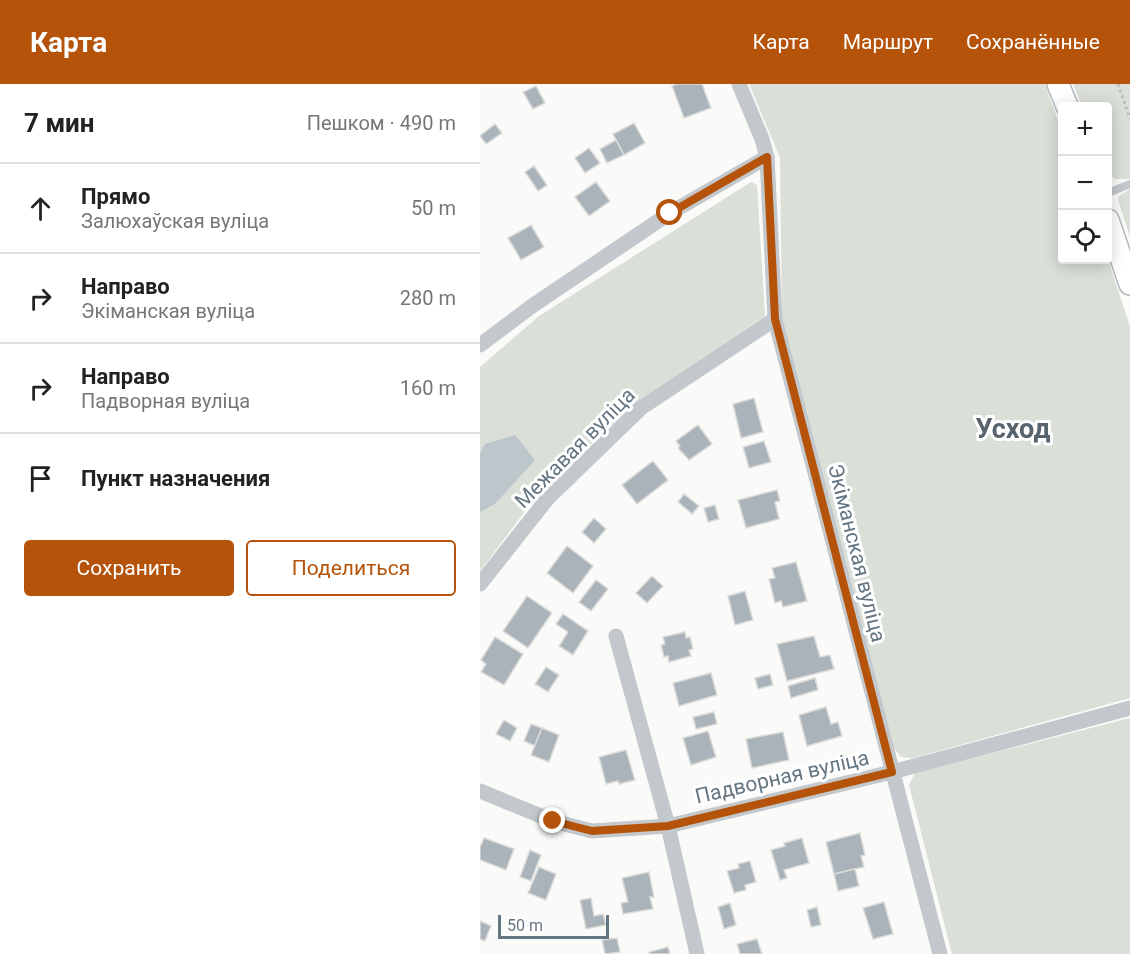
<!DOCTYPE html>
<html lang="ru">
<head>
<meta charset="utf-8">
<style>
	body { margin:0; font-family:Roboto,sans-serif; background:#f6f6f6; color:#222 }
	.controls { position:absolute; right:18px; top:18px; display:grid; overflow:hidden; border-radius:6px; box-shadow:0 3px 15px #0003 }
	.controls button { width:54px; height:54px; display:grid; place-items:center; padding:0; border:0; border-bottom:2px solid #e0e0e0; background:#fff; color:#222; font:30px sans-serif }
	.scale { position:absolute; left:18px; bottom:15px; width:111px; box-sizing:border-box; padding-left:6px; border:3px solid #657683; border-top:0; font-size:16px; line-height:21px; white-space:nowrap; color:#657683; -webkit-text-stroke:4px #fff; paint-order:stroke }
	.stop { position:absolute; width:18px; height:18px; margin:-14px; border:4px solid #b45309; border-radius:50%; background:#fff }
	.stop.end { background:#b45309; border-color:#fff; box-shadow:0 2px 6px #0008 }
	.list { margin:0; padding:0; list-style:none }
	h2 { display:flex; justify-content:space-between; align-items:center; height:78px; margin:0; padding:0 24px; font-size:26px }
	h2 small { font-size:20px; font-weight:400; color:#767676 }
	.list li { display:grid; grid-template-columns:39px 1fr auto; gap:18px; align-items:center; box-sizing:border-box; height:90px; padding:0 24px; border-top:2px solid #e0e0e0 }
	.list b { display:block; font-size:22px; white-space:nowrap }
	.list p { margin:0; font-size:20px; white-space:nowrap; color:#767676 }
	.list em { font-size:20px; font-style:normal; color:#767676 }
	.actions { display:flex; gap:12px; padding:18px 24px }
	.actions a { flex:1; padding:14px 0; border:2px solid #b45309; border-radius:6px; text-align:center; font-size:21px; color:#b45309 }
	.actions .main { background:#b45309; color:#fff }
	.icon { flex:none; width:33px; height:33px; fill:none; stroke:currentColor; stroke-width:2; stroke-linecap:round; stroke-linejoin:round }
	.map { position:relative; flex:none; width:650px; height:870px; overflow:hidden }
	header { display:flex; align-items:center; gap:36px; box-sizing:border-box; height:84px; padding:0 30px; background:#b45309; color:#fff }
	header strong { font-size:28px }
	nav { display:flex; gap:33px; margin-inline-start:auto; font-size:21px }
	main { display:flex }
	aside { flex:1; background:#fff }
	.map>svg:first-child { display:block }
</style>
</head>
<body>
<header>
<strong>Карта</strong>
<nav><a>Карта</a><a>Маршрут</a><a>Сохранённые</a></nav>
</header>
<main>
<aside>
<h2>7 мин<small>Пешком · 490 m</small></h2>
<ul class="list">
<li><svg class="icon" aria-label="ahead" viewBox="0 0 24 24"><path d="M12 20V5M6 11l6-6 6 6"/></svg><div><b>Прямо</b><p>Залюхаўская вуліца</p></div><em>50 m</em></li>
<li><svg class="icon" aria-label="right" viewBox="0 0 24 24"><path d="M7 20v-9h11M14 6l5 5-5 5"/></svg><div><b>Направо</b><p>Экіманская вуліца</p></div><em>280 m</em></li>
<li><svg class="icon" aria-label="right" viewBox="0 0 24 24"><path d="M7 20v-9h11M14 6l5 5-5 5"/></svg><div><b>Направо</b><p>Падворная вуліца</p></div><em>160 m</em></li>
<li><svg class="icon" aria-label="arrive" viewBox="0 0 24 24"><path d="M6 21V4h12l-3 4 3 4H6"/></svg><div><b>Пункт назначения</b></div></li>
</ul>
<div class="actions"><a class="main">Сохранить</a><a>Поделиться</a></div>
</aside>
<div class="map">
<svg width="650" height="870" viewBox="0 0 650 870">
	<rect width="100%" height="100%" fill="#fafaf8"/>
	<g fill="#dadfd7">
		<polygon points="269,0 565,0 582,48 582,176 628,175 650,243 650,614 433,674 421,673 414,664 302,233 300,74"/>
		<polygon points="593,0 650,0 650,95 635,95 628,88 628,22 602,22"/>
		<polygon points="271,98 277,101 285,232 157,318 61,406 0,487 0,283 59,232"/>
		<polygon points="650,105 650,153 638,116 639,112"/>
		<polygon points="650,634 650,870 472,870 429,701 435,689"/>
	</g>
	<polygon fill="#bbc7cb" points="35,351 55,376 15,420 0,428 0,369 5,360"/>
	<g fill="#aab3b9" stroke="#dcdcda" stroke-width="1.5">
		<polygon points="197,0 222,0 231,24 204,34 192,2"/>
		<polygon points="56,2 65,19 53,25 43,8"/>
		<polygon points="154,39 165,59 144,71 133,50"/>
		<polygon points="15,40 22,49 6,60 0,52"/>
		<polygon points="136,56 144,71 127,79 120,65"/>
		<polygon points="109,64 120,79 105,89 95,74"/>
		<polygon points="54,82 67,101 58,107 45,88"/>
		<polygon points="116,98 130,117 109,132 95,113"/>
		<polygon points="51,141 64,163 41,176 28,154"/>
		<polygon points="274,314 283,348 261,354 253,320"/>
		<polygon points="218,341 232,360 209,376 198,364 200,362 196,357"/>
		<polygon points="284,357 291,378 269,384 263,363"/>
		<polygon points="173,377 188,396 157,420 142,401"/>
		<polygon points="297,406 300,417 295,418 299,435 266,444 258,416"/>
		<polygon points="204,410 219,422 212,430 198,418"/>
		<polygon points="235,421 239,435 228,438 224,424"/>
		<polygon points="114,434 126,445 114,459 102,448"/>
		<polygon points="87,462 113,482 93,509 67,489"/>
		<polygon points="316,478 327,517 303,523 301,517 295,519 289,495 295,494 292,484"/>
		<polygon points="172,492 183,502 167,519 156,509"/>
		<polygon points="116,496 128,505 111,527 99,518"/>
		<polygon points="265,507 273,536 255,541 248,512"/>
		<polygon points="47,512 72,529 48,564 23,547"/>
		<polygon points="83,530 108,547 93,571 79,562 88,548 76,540"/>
		<polygon points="205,548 206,554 210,553 213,565 209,566 211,572 189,578 188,572 184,573 181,561 185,560 183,553"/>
		<polygon points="334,552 340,573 350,571 354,585 307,597 297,560"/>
		<polygon points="15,553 43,570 24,601 1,588 6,580 1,576"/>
		<polygon points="66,583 79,591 68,608 55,600"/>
		<polygon points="231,589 237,611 199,622 193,599"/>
		<polygon points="290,590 293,601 278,605 275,594"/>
		<polygon points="335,594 338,606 311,614 308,602"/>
		<polygon points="346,623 351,640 358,638 362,652 327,662 319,631"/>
		<polygon points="234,628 237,640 216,645 213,633"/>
		<polygon points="24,636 37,644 30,657 16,650"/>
		<polygon points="51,640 62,644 55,662 44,657"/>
		<polygon points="62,644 79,651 69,678 51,671"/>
		<polygon points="228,647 236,673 211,681 203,654"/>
		<polygon points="303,648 309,676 272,684 266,655"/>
		<polygon points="146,666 155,696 139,700 138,697 126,700 119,673"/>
		<polygon points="380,749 385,771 381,772 384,783 354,790 346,758"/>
		<polygon points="4,754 34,765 26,786 0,776 0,763"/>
		<polygon points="322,754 329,779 304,786 307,794 300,796 291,766 305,762 304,759"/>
		<polygon points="50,766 61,771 51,797 40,793"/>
		<polygon points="270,777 276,798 265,801 266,806 254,809 247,787 259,784 258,780"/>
		<polygon points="59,783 76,790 66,816 48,809"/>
		<polygon points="375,785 379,802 358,807 354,790"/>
		<polygon points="169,788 174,813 170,813 173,825 143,830 141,819 148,818 142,794"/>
		<polygon points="111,814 114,832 123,830 126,841 106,845 100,816"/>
		<polygon points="404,818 413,850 393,855 383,824"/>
		<polygon points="250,819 256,841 244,845 238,823"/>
		<polygon points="337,823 341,841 331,843 327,826"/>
		<polygon points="0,837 11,842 5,857 0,855"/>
		<polygon points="137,854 140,868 125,870 122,856"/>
		<polygon points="277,855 282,870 260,870 257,860"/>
		<polygon points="188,863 190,870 169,870 169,868"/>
	</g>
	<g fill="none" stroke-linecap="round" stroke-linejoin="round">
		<defs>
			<g id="secondary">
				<polyline points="578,0 587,22"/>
				<polyline points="628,136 650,200"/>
			</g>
		</defs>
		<use href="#secondary" stroke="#b3babf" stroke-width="24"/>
		<polyline stroke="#bbbfc2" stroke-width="3" stroke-dasharray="3 3" stroke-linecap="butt" points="638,0 650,35"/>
		<polyline stroke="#c3c8cc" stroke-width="8" points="628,109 650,100"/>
		<g stroke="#c3c8cc" stroke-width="15">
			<polyline points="287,73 295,235 460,870"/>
			<polyline points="0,261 52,222 190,129 287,73 282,55 259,0"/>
			<polyline points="0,500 68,414 161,324 295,235"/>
			<polyline points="136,552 188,742 217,870"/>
			<polyline points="0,707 73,737 112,747 188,742 412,688 650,624"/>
		</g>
		<use href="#secondary" stroke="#fff" stroke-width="21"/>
	</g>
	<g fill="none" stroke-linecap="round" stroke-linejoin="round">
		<polyline stroke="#b45309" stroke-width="8" points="73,737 112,747 188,742 412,688 295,235 287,73 190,129"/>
	</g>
	<g text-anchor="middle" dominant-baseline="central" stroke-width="6" stroke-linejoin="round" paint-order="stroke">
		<g font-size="21" fill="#657683" stroke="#fff">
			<text transform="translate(95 364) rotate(-45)">Межавая вуліца</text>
			<text transform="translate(377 469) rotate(76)">Экіманская вуліца</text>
			<text transform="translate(302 693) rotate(-13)">Падворная вуліца</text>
		</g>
		<g font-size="27" font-weight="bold" fill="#57646e" stroke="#fff">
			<text x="533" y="345">Усход</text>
		</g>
	</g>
</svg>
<div class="controls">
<button>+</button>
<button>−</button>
<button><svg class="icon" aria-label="locate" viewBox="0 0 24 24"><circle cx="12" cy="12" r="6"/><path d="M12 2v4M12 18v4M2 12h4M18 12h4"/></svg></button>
</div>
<div class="scale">50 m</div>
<div class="stop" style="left:190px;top:129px"></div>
<div class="stop end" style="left:73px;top:737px"></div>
</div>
</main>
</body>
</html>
